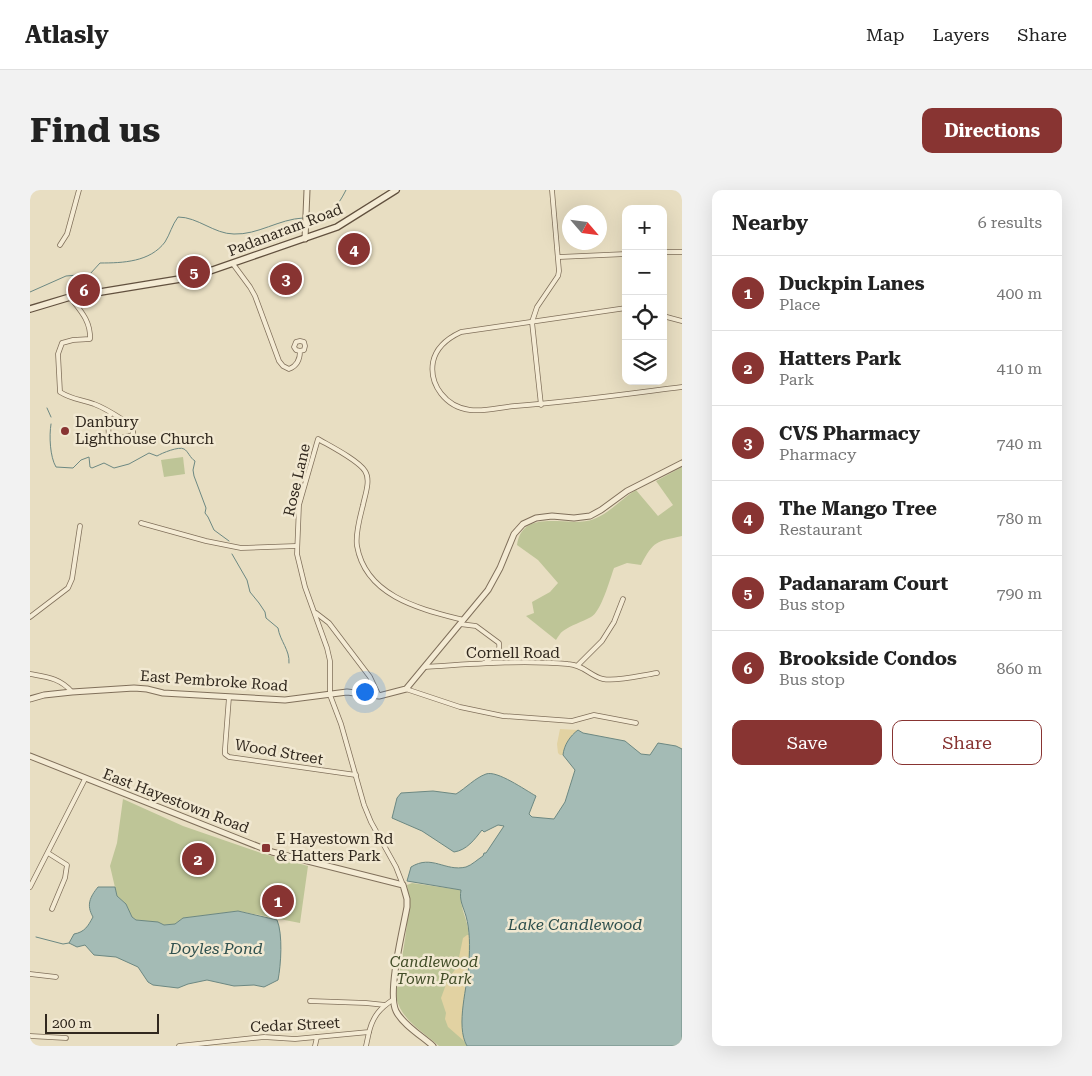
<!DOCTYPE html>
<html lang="en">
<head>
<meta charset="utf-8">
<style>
	body { margin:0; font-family:"Roboto Serif",serif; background:#f2f2f2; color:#222 }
	.controls { position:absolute; right:15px; top:15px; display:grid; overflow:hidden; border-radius:10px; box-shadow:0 5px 20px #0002 }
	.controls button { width:45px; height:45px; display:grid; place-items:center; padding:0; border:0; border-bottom:1px solid #e0e0e0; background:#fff; color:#222; font:25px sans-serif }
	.compass { position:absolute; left:532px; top:15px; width:45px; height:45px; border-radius:50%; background:#fff; box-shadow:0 5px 20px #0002; rotate:118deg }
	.scale { position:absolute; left:15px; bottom:12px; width:114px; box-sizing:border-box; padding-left:5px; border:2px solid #31281e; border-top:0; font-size:14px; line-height:18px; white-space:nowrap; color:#31281e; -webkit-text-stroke:4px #f1e8d1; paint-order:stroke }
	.you { position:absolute; left:334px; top:501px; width:18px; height:18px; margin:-12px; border:4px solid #fff; border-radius:50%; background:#1a73e8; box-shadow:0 0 0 8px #1a73e833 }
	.badge { display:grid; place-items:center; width:32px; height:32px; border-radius:50%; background:#883432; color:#fff; font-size:16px; font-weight:700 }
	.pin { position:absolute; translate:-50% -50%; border:2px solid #fff; box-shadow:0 1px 5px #0006 }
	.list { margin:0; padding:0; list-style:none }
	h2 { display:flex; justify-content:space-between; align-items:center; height:65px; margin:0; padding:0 20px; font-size:21px }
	h2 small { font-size:16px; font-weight:400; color:#767676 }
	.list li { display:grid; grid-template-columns:32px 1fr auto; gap:15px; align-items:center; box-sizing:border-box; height:75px; padding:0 20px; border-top:1px solid #e0e0e0 }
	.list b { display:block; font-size:19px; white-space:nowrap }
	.list p { margin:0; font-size:16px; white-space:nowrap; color:#767676 }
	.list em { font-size:16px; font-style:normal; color:#767676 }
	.actions { display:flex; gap:10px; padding:15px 20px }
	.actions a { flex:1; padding:11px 0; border:1px solid #883432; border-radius:10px; text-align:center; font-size:18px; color:#883432 }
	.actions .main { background:#883432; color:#fff }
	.icon { flex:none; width:28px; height:28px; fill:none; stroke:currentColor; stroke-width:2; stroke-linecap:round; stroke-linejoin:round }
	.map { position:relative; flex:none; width:652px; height:856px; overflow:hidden; border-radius:10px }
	header { display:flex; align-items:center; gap:30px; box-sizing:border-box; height:70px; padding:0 25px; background:#fff; border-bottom:1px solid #e0e0e0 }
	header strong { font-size:24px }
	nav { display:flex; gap:28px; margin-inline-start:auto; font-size:18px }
	.intro { display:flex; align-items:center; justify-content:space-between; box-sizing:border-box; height:120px; padding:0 30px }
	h1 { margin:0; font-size:35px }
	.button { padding:12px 22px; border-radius:10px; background:#883432; color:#fff; font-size:18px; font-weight:700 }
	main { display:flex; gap:30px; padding:0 30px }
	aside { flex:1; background:#fff; border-radius:10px; box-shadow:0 5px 20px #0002 }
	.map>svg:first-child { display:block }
</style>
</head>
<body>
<header>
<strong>Atlasly</strong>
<nav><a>Map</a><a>Layers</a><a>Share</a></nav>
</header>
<div class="intro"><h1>Find us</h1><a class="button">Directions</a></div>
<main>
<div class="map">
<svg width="652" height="856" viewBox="0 0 652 856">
	<rect width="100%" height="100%" fill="#e8dec2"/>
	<g fill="#bec597">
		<polygon points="153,267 155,284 134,287 131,270"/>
		<path d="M652,277V346C626,352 624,350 611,375L597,373L584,378C580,389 571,422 561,427C552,432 541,435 533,441C530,443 528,447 526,450L496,426L504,423L502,412L520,402L528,393L508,370L487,355C493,316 539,339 564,329C580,323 592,308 606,300L628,326L643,315L626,291Z"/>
		<polygon points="93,609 153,636 231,663 278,676 270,733 208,721 153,728 145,734 134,735 106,730 102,727 96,714 87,706 80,676 87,653"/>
		<path d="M382,693L431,700C428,715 438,729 439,745C441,780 436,816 434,851L437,856H409C392,841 370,829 366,806C370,773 382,727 377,695Z"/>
	</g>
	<g fill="#e2d2a2">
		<path d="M530,539L548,540C540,546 534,555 533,565H530L528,563L527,554Z"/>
		<polygon points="437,745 439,745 438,787 432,825 434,851 418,837 415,829 416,823 411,808 418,789 427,777 433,748"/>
	</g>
	<g fill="#a4bbb5" stroke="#6c8882">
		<path d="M548,540L553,543L595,551L611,564L620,565L628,553L646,556L652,559V856H437C425,835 438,796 439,772C440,757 440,740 436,726C433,716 429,710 431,700L377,691L381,677C402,664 415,682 436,677C442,675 448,669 453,666L454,663H456L474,636L468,635L454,642L452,640C444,650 437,660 424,662L392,641L362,628L367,608L371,603L403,601L426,604C436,598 445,588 456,584C467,580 495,600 506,606L499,624L502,627L524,629L535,612L545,580L533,565C534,555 540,546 548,540Z"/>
		<path d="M68,697H85L87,706L96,714L102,727L106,730L128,732L134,735L145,734L153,728L208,721L247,730C253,744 251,775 248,790L234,797L224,795L204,796L177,790L158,794L148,798L123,795L118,792L108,777L86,767L64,765L55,755L47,757L39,753L44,744C55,742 58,736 63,727C56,715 60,707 68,697Z"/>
	</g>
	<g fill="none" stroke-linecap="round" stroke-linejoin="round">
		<g stroke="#6c8882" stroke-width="1">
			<path d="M277,28C299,27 307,18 316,0"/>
			<path d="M0,102L36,86L60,84L70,73C93,73 120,72 135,52C140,44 142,35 148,27C168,27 184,44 204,44C228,45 249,29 273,28"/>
			<polyline points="17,218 21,227"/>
			<path d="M21,234C19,246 20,267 26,277L43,278L51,270L59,267L60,277L62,278L74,273L84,278L99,274L119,263L127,266C132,263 149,256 154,259C158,261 160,268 165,271L163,280L164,286L176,318L175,323L178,327L184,340L199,351"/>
			<path d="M202,364L217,390L220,402L229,413L235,422L236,428L248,438C250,451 260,460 259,473"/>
			<polyline points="6,747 33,754 39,753"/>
		</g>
		<defs>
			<g id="minor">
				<polyline points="30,55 37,44 49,0"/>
				<polyline points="633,62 652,62"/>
				<polyline points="529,67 596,64"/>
				<path d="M203,74L220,97L225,106L249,171L253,176L259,179C267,176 270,170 270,161L274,160L275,156L274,152L270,151L266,152L264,157L266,160L270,161"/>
				<path d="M40,107C50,120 61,131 60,149L43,150L32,153L28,164L30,202C43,210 51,209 64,214C78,219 91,229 103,236V245L79,251L78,229L81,223"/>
				<path d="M596,118L431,142C418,148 406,157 403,172C399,195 416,217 440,220C455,222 471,217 485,216C541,212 597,204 652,197"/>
				<polyline points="633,126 652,131"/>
				<polyline points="511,215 502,132 507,117 528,86 529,81 522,0"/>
				<polyline points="111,333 176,351 211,358 266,356"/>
				<polyline points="286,423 299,433 340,487 349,506"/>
				<polyline points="0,427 38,398 42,389 50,336"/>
				<path d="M430,434L446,436L469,453C471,464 463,467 454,473"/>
				<polyline points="548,475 572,451 584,432 593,409"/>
				<path d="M395,477C443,474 491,470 538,474C554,475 560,486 573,489C587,492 612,485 627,483"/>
				<path d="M0,484C17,487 30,488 42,502"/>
				<polyline points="376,499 430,517 473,526 542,531 564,525 606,533"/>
				<polyline points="199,507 195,559 195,564 199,567 326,585"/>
				<polyline points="18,663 37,675 35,688 22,719"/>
				<path d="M373,695L366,677L341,632L334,615L311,534L300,505V471L297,458L275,397L267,364L269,315L288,249C300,256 328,270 335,281C341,290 335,305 333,315C330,327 325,344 327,356C336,407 391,419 433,430"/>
				<polyline points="0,697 55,589"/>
				<polyline points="0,784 26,787"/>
				<polyline points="280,811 336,813 355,815"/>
				<polyline points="0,846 36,848"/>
				<path d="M149,856L234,847L265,849L339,842C343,826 350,818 364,809"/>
				<polyline points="285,856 287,847"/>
				<polyline points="336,856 339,842"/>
			</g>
			<g id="tertiary">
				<polyline points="275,49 277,0"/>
				<polyline points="0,509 14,505 42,502 104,498 117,499 133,503 255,510 317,502 349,506 376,499 458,400 470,378 484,344 493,334 506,328 522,326 544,328 560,326 571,320 597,301 652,273"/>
				<path d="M0,566L242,662L373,695L377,709V717C373,739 357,803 366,821C372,834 393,847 403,856"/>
			</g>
			<polyline id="secondary" points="0,119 40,107 150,89 174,83 307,37 366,0"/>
		</defs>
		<use href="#minor" stroke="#80705b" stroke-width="5.5"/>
		<use href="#tertiary" stroke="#80705b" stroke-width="7"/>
		<use href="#secondary" stroke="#62513f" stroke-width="8"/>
		<use href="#minor" stroke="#f4ebd4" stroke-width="4"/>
		<use href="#tertiary" stroke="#f4ebd4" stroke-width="5"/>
		<use href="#secondary" stroke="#f4ebd4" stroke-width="5.5"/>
	</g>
	<g fill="#883432" stroke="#f1e8d1" stroke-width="2">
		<circle cx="35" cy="241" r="5"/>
		<rect x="231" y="653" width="10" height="10" rx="2.5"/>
	</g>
	<g text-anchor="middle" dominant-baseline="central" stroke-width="5" stroke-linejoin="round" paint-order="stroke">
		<g font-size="15" fill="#31281e" stroke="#f1e8d1">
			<text transform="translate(255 40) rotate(-21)">Padanaram Road</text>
			<text transform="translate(267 290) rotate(-77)">Rose Lane</text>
			<text x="483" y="463">Cornell Road</text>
			<text transform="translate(184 491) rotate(4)">East Pembroke Road</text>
			<text transform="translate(249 562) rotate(10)">Wood Street</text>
			<text transform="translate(146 611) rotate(21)">East Hayestown Road</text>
			<text transform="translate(265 835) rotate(-3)">Cedar Street</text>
		</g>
		<g font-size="15" fill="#31281e" stroke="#f1e8d1" text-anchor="start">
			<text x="45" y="232">Danbury<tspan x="45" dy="17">Lighthouse Church</tspan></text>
			<text x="246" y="649">E Hayestown Rd<tspan x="246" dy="17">&amp; Hatters Park</tspan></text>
		</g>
		<g font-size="15" font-style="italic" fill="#414c27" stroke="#f1e8d1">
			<text x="404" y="772">Candlewood<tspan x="404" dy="17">Town Park</tspan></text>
		</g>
		<g font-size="16" font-style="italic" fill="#2f504e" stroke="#f1e8d1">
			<text x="545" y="734">Lake Candlewood</text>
			<text x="186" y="758">Doyles Pond</text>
		</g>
	</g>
</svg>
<div class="controls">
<button>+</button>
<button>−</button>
<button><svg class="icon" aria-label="locate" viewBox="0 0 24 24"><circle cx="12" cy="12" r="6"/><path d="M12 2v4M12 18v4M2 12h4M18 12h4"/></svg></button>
<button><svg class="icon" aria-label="layers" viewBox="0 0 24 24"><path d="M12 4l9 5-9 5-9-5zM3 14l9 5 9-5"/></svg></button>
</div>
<svg class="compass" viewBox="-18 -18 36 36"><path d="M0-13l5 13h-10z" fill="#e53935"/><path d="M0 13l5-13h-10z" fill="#767676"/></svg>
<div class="scale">200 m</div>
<div class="you"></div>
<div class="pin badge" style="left:248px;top:711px">1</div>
<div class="pin badge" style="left:168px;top:669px">2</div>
<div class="pin badge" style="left:256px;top:89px">3</div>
<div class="pin badge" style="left:324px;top:59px">4</div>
<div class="pin badge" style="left:164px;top:82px">5</div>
<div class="pin badge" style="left:54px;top:100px">6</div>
</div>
<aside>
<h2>Nearby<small>6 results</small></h2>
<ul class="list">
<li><span class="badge">1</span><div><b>Duckpin Lanes</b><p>Place</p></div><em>400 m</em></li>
<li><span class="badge">2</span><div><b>Hatters Park</b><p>Park</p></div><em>410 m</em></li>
<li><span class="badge">3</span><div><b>CVS Pharmacy</b><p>Pharmacy</p></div><em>740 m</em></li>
<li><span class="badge">4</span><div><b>The Mango Tree</b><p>Restaurant</p></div><em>780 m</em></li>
<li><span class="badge">5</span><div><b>Padanaram Court</b><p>Bus stop</p></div><em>790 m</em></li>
<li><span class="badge">6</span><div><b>Brookside Condos</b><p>Bus stop</p></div><em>860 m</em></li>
</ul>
<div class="actions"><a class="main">Save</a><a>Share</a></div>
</aside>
</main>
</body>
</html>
